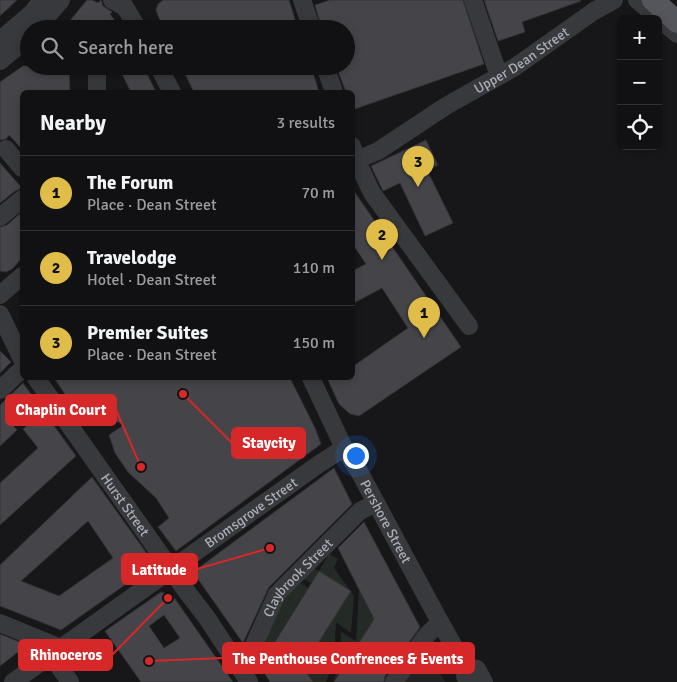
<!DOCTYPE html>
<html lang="en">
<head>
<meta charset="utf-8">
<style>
	body { margin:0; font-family:Signika,sans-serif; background:#1e1f21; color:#f1f3f6 }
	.controls { position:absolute; right:15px; top:15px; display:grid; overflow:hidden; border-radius:8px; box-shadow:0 2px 8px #0003 }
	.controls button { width:45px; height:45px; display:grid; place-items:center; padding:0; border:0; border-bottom:1px solid #303133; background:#111113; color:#f1f3f6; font:25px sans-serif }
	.you { position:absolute; left:355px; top:455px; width:18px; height:18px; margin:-12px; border:4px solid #fff; border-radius:50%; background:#1a73e8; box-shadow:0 0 0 8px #1a73e833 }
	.badge { display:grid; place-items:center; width:32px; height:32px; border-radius:50%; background:#e0bd48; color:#111; font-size:16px; font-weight:700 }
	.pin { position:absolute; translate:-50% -41px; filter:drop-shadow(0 1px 2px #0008) }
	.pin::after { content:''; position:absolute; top:26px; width:18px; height:15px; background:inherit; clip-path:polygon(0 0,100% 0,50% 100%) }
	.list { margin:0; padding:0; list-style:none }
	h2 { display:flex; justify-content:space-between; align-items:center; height:65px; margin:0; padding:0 20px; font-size:21px }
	h2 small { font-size:16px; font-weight:400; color:#9c9da0 }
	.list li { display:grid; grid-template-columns:32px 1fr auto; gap:15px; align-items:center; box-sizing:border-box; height:75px; padding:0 20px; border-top:1px solid #303133 }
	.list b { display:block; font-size:19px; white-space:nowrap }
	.list p { margin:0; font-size:16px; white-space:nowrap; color:#9c9da0 }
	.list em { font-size:16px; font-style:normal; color:#9c9da0 }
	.icon { flex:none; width:28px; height:28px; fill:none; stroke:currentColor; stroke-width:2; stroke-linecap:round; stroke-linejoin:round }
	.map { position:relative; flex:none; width:677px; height:682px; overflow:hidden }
	.search { position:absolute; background:#111113; box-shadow:0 2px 8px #0003; left:20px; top:20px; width:335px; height:55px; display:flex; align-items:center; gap:12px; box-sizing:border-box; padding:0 18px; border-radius:28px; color:#9c9da0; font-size:19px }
	.panel { position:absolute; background:#111113; box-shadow:0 2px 8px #0003; left:20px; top:90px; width:335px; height:290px; border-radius:8px }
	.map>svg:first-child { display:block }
</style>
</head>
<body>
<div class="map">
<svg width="677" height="682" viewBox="0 0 677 682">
	<rect width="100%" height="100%" fill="#171719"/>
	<polygon fill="#232326" points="425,645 445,682 399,682"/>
	<g fill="#242a25">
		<polygon points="329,554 338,559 334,568 354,596 351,633 336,622 334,659 326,682 313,682 303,667 319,572 311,583 304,579 312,567 319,571"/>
		<polygon points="301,583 308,588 270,649 262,638 283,600"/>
		<polygon points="359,590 374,619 333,682 341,661 341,632 356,641"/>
	</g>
	<g fill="#444449" stroke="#323135" fill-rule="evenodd">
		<polygon points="0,0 17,0 0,16"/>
		<polygon points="87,0 92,0 98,3 101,0 103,6 112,12 110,14 121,29 63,29"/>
		<polygon points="163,0 289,0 298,29 163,29 156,10 158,4"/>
		<polygon points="330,0 463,0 484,64 352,110 352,92 346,92 336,66 346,66 346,29 322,29 315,5"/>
		<polygon points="484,0 580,0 581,1 522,22 525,32 498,41"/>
		<polygon points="23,66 69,66 70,92 22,92 22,149 9,135 6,139 0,140 0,82"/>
		<polygon points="118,66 143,66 156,92 131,92"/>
		<polygon points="181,66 311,66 319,92 194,92"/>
		<polygon points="426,140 438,165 427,170 453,223 425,236 400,183 383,191 371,166"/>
		<polygon points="0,163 22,188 15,191 0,203"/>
		<polygon points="352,188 461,347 359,416 350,414 339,404 327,378 352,378 352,367 408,328 382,288 352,304 352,271 366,264 352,243"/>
		<polygon points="22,212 22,258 12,269 6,272 0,271 0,227 7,225"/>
		<polygon points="0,351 11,362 0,373"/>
		<polygon points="54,378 290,378 315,428 321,444 176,551 158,527 169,518 156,498 128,472 115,453 109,435 124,425 78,403 74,407"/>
		<polygon points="23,383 76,456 0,525 0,483 38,448 23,429 36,419 23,404 7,419 17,430 0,446 0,405"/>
		<polygon points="334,468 352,504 269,587 243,643 193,572"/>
		<path d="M92,477L150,558L146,570L61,630L0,606V565ZM88,521L113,558L59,596L21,581Z"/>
		<polygon points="364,522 420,627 385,676 384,682 334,682 374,619 338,548"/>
		<polygon points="319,571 351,591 303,667 313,682 270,682 260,666"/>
		<path d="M161,592L173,596L233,682H141L105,631ZM164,615L180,638L164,648L149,626Z"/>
		<polygon points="0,634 27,645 0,666"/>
	</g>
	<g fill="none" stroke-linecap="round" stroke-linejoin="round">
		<polyline stroke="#353539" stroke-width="18" stroke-dasharray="18 9" stroke-linecap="butt" points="117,29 120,27"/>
		<g stroke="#38393d" stroke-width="18">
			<polyline points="112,0 125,7 138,29"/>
			<polyline points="302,0 312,29"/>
			<polyline points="473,0 499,76"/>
			<polyline points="637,0 677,34"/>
			<polyline points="36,29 61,0"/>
			<polyline points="0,40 32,13 42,0"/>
			<polyline points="0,61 29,37"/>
			<polyline points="158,66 172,92"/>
			<polyline points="325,66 334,92"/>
			<polyline points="97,92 97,66"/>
			<polyline points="352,146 356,159 372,193 469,326"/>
			<polyline points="6,149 22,168"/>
			<path id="s1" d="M352,162L378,151L446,106L515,67L594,11L614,0"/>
			<polyline points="0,217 22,199"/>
			<polyline points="0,295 22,276"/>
			<polyline points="0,314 22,359"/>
			<path id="s2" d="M36,378L187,592L207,618L249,682"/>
			<path id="s3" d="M311,378L344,448L360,473L440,622L465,666V676L468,682"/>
			<polyline points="0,390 22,369"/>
			<polyline points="0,623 61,648"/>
			<polyline points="51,655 70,682"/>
			<polyline points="465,666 477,669 484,682"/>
			<path id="s4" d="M242,671L277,594L360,511L376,503"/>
			<path id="s5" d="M13,682L319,464L344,448"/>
			<polyline points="394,682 426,636 440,622"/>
		</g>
		<polyline stroke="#55565c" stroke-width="22" points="653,0 677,22"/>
	</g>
	<g text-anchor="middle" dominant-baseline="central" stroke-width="4" stroke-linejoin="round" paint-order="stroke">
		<g font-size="14" fill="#abadb7" stroke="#121214">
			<text stroke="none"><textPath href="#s1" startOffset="198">Upper Dean Street</textPath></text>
			<text stroke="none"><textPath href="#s2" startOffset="155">Hurst Street</textPath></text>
			<text stroke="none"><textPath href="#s5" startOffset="292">Bromsgrove Street</textPath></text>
			<text stroke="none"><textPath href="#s3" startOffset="162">Pershore Street</textPath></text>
			<text stroke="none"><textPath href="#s4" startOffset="110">Claybrook Street</textPath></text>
		</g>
	</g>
	<path fill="none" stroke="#d62828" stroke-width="2" d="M141 467L116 410M183 394L232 443M270 548L197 569M168 598L112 655M149 661L223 658"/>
	<g fill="#d62828" stroke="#121214" stroke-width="2">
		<circle cx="141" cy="467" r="5"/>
		<circle cx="183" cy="394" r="5"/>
		<circle cx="270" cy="548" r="5"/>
		<circle cx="168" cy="598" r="5"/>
		<circle cx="149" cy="661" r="5"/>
	</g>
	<g fill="#d62828" stroke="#d62828" stroke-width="2">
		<rect x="6" y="395" width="110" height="30" rx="5"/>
		<rect x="232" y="428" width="73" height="30" rx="5"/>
		<rect x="122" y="554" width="75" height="30" rx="5"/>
		<rect x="19" y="640" width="93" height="30" rx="5"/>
		<rect x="223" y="643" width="251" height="30" rx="5"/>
	</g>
	<g font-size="15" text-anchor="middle" font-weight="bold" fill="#fff">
		<text x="61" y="415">Chaplin Court</text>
		<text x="269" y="448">Staycity</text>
		<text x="159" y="575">Latitude</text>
		<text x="66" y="660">Rhinoceros</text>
		<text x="348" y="664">The Penthouse Confrences &amp; Events</text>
	</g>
</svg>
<div class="controls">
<button>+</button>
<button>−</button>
<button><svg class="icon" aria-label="locate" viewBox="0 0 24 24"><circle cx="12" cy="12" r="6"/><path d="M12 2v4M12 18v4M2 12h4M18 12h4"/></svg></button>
</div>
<div class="you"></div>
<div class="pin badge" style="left:424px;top:338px">1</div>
<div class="pin badge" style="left:382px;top:260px">2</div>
<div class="pin badge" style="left:418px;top:187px">3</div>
<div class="search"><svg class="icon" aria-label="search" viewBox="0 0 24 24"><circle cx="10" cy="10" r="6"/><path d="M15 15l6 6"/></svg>Search here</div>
<section class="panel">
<h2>Nearby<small>3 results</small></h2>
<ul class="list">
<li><span class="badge">1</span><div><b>The Forum</b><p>Place · Dean Street</p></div><em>70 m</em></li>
<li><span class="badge">2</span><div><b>Travelodge</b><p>Hotel · Dean Street</p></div><em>110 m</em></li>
<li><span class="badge">3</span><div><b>Premier Suites</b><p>Place · Dean Street</p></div><em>150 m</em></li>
</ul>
</section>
</div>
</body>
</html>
